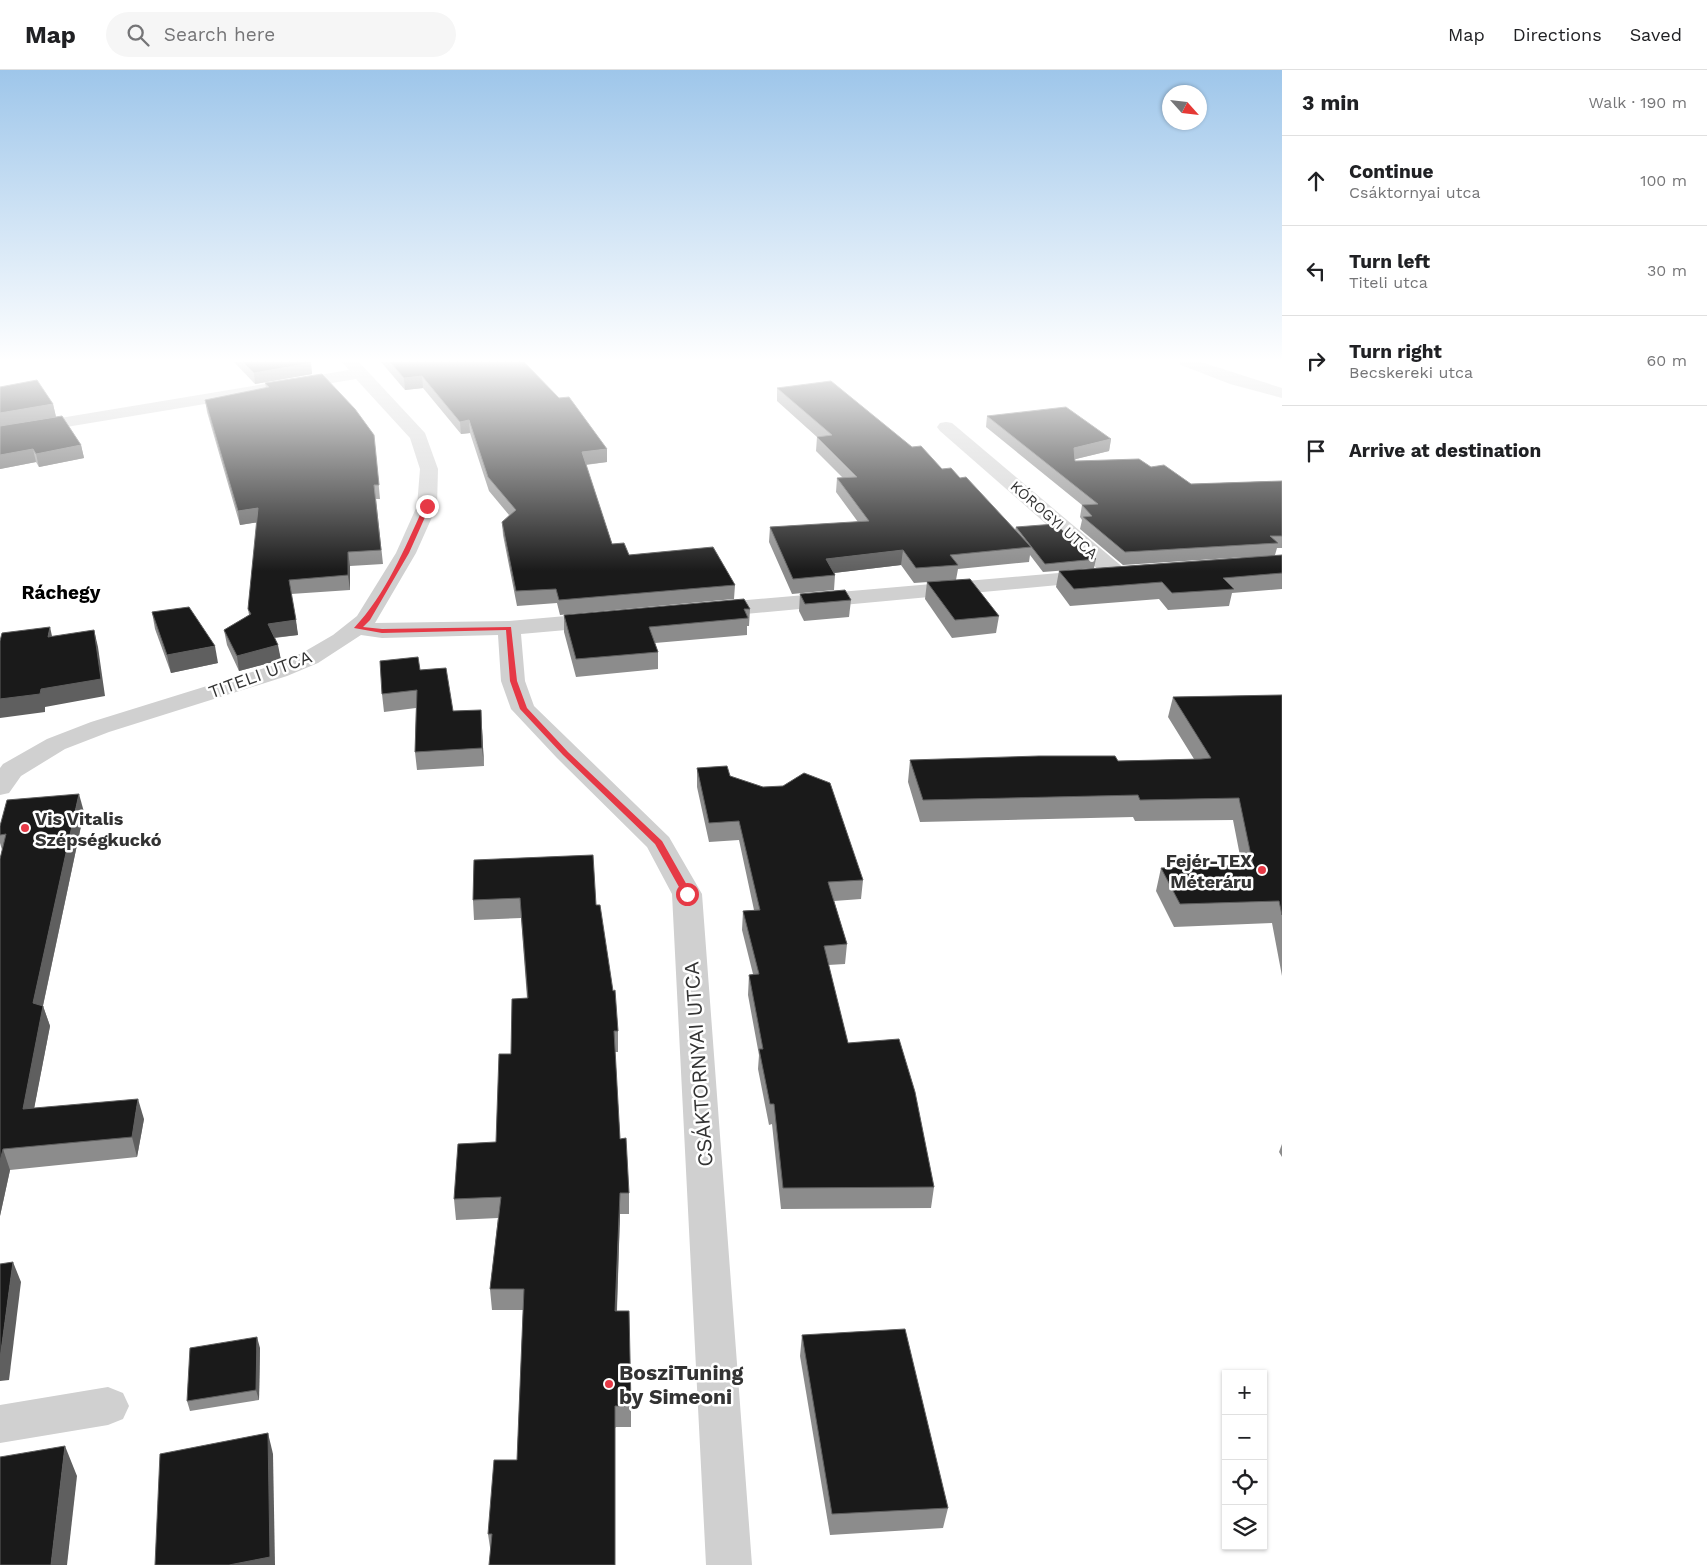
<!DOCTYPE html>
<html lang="en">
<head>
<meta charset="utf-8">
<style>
	body { margin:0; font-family:"Work Sans",sans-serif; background:#f6f6f6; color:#202124 }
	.controls { position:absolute; right:15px; bottom:15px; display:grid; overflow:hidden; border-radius:0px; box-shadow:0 1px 4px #0004 }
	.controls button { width:45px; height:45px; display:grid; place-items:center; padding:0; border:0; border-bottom:1px solid #e0e0e0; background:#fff; color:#202124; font:25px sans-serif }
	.compass { position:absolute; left:1162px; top:15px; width:45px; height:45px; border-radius:50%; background:#fff; box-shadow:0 1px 4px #0004; rotate:117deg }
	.stop { position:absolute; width:15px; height:15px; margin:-11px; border:4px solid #e63946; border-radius:50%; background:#fff }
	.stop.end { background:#e63946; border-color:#fff; box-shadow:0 1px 5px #0008 }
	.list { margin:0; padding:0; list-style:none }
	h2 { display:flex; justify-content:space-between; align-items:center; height:65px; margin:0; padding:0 20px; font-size:21px }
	h2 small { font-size:16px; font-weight:400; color:#757577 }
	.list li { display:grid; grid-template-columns:32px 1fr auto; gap:15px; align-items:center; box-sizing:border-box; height:90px; padding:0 20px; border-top:1px solid #e0e0e0 }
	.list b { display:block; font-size:19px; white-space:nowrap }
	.list p { margin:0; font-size:16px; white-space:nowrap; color:#757577 }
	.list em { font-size:16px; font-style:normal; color:#757577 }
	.icon { flex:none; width:28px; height:28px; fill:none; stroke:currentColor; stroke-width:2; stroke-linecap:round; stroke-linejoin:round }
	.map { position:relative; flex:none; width:1282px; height:1495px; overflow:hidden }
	header { display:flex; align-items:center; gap:30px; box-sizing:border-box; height:70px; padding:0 25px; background:#fff; border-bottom:1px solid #e0e0e0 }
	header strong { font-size:24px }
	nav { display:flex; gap:28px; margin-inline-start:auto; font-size:18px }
	.search { width:350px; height:45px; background:#f6f6f6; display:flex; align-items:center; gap:12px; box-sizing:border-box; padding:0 18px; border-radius:28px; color:#757577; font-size:19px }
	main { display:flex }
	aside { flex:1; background:#fff }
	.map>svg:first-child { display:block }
</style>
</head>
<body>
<header>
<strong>Map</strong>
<div class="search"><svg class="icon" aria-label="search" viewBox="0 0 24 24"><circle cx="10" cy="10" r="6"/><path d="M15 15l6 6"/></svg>Search here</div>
<nav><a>Map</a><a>Directions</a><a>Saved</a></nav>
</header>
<main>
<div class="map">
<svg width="1282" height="1495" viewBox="0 0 1282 1495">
	<rect width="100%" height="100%" fill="#fff"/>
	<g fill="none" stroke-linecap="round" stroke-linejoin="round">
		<g fill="#d0d0d0" fill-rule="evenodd">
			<polygon points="342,292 359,292 425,363 438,399 437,436 416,483 375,553 509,551 600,543 608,545 611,550 608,555 600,557 521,564 525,611 534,636 669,767 702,824 752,1495 706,1495 672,824 647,777 557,688 511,639 501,611 498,565 382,568 361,565 318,593 287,606 109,662 65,679 21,706 9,723 0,725 0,698 3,694 47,669 91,652 271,596 302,583 333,565 357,546 396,483 417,436 420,399 410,368 356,309 0,368 0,358 349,300"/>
			<polygon points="1179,292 1201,292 1282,318 1282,328 1230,314 1181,295"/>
			<polygon points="946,352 952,353 1125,499 1128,504 1125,509 1117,510 1109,509 940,361 937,357 940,353"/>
			<polygon points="1093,500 1101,501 1104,506 1101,511 713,547 705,545 702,540 705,535 713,533"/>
			<polygon points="108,1317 123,1323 129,1336 123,1349 108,1355 0,1373 0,1335"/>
		</g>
	</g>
	<g fill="#8c8c8c">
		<polygon points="234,292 309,292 311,293 312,304 255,314"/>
		<polygon points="381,292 524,292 607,392 586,395 612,474 629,485 735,515 734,529 560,545 557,533 517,536 503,465 502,452 509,445 489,421 470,363 461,364 423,318 405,320"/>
		<polygon points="265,313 374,365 380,429 376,429 383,494 350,496 350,520 291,524 298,565 275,568 281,590 239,601 227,575 224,560 249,545 248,539 257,452 240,455 207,342 205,330 266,318"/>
		<polygon points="0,317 53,334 56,347 16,353 81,375 84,388 39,397 36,392 0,399"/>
		<polygon points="777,318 912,377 942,399 960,408 1015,460 1016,457 1096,489 1094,498 1043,502 1030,485 1029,492 958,499 956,510 914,513 901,495 834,503 835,505 834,520 792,524 769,472 770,457 858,452 836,422 837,408 843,408 816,381 817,367 777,331"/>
		<polygon points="987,346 1111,369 1109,381 1075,389 1075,391 1151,397 1191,414 1282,411 1282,478 1277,478 1275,485 1282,485 1282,519 1232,523 1229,536 1168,540 1159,529 1070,536 1056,517 1059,501 1246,487 1123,495 1080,459 1082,450 1080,447 1082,435 986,357"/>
		<polygon points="927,512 999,546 996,563 952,568 925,529"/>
		<polygon points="800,524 851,530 849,547 804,551 799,541"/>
		<polygon points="750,539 749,556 747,556 747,565 655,573 658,582 658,599 576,607 564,562 564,545"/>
		<polygon points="152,542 218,593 171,603 155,559"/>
		<polygon points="420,600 453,641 482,658 484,696 417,700 415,682 416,638 384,642 382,624"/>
		<polygon points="1282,625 1282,906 1272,853 1174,857 1156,821 1161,798 1242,796 1233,750 1135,751 1133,747 920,752 908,712 910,690 1118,691 1194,689 1168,647 1173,627"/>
		<polygon points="697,698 730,706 863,810 861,829 834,831 847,874 845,894 828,895 848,973 934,1117 931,1138 781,1139 772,1054 769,1055 758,999 759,985 748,925 749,905 753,904 742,860 743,841 754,840 739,770 709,772 697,717"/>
		<polygon points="84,742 43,936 50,956 34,1038 144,1049 137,1087 10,1100 0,1146 0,789 2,780 0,773 0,756"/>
		<polygon points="474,790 596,835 618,961 618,982 615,982 620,1069 629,1123 629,1144 620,1144 617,1241 631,1336 631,1357 616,1357 491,1484 488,1464 517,1390 523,1240 492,1240 490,1219 498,1148 456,1150 454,1129 496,1072 511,984 527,928 521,848 474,850 473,830"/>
		<polygon points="1282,1074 1282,1087 1279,1082"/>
		<polygon points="802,1265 948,1438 943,1458 830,1465 800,1286"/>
		<polygon points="260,1278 259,1330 190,1341 187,1331"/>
	</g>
	<g fill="#5f5f5f">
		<polygon points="311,293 312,304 255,314 254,303"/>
		<polygon points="422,306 423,318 405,320 404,308"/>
		<polygon points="53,334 56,347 0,356 0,343"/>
		<polygon points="469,350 470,363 461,364 460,352"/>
		<polygon points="1111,369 1109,381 1072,390 1074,378"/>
		<polygon points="81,375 84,388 39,397 36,384"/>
		<polygon points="33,379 36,392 0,399 0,385"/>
		<polygon points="607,379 607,392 582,395 582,382"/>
		<polygon points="258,438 260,452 240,455 238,441"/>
		<polygon points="903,480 901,495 825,504 826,489"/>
		<polygon points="348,482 350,496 350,520 348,505"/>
		<polygon points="296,550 298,565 270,568 268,554"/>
		<polygon points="50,557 54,575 48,567"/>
		<polygon points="94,560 98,577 105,626 45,637 45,642 0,648 0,629 41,619"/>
		<polygon points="278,575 281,590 239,601 237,586"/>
		<polygon points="215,576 218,593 171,603 167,585"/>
		<polygon points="481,640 482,658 484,696 482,678"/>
		<polygon points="79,724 84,742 39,954 33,933"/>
		<polygon points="43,936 50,956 30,1060 23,1039"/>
		<polygon points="138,1029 144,1049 137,1087 132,1067"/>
		<polygon points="3,1079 10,1100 0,1146 0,1091"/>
		<polygon points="620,1123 620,1144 616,1262 615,1241"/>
		<polygon points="13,1192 21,1212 9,1310 0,1311 0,1289"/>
		<polygon points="257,1267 260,1278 259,1330 256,1320"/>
		<polygon points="268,1363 273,1384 275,1495 229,1495"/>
		<polygon points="65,1376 77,1406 67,1495 51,1495"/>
	</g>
	<g fill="#1a1a1a" stroke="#5f5f5f">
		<polygon points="243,292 309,292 311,293 254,303"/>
		<polygon points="390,292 524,292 559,328 569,327 607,379 582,382 612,474 624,473 629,485 713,477 735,515 559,530 556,519 516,521 502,452 516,440 488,407 469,350 460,352 422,306 404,308"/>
		<polygon points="322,304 355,339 374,365 379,415 374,415 381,480 348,482 348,505 289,510 296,550 268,554 278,575 237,586 224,560 251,544 248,539 258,438 238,441 205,330 269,317 265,313"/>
		<polygon points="37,310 53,334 0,343 0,317"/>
		<polygon points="831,311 912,377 921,376 942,399 951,398 960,408 966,407 1031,477 950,485 958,495 916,498 903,480 826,489 835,505 793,509 770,457 869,451 837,408 857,407 817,367 832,365 777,318"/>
		<polygon points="1066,337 1111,369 1074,378 1075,391 1139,389 1151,397 1164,395 1191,414 1282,411 1282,466 1270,466 1278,473 1125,482 1083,447 1092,446 1082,435 1098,434 987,346"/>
		<polygon points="62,346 81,375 36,384 33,379 0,385 0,356"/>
		<polygon points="1055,454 1096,489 1045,494 1016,457"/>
		<polygon points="1282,485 1282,503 1223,508 1234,519 1172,523 1162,512 1074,519 1059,501"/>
		<polygon points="970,509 999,546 955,550 927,512"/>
		<polygon points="845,520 851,530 805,534 800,524"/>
		<polygon points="744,529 750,539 744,539 748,548 649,557 658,582 576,589 564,545"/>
		<polygon points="189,537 215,576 167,585 152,542"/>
		<polygon points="50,557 48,567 94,560 101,609 41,619 40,624 0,629 0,571 2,563"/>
		<polygon points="418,587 420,600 446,598 453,641 481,640 482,678 415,682 417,620 382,624 380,591"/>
		<polygon points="1282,625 1282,845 1279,831 1180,834 1161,798 1253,795 1239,728 1140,730 1138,725 923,730 910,690 1039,686 1115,686 1118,691 1201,689 1211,688 1173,627"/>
		<polygon points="727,696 730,706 763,717 783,716 804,703 830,713 863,810 828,812 847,874 824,876 848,973 899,969 915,1022 934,1117 783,1118 774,1034 770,1034 759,979 763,979 749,905 759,904 743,841 760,840 739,751 709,753 697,698"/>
		<polygon points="79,724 33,933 43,936 23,1039 138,1029 132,1067 3,1079 0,1091 0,789 6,764 0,765 0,756 7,730"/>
		<polygon points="593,785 596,835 600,835 613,921 615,920 618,961 614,961 620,1069 626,1068 629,1123 620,1123 615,1241 629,1241 631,1336 615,1336 615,1495 489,1495 492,1464 488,1464 494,1390 517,1390 524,1219 490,1219 501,1127 454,1129 458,1074 496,1072 499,984 511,984 512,929 528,928 520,828 473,830 474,790"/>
		<polygon points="13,1192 0,1289 0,1194"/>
		<polygon points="905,1259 948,1438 832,1444 802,1265"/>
		<polygon points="257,1267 256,1320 187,1331 190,1278"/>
		<polygon points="268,1363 270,1487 229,1495 155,1495 160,1384"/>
		<polygon points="65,1376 51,1495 0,1495 0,1387"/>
	</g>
	<linearGradient id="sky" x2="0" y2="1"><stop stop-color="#9ec6ea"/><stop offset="0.58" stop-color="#fff"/><stop offset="1" stop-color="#fff" stop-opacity="0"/></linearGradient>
	<rect width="1282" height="501" fill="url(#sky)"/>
	<path fill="#e63946" d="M427,434L430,436L409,483L370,550L363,557L382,559L511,557L517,611L527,638L568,682L662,771L692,824L690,826H684L655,774L563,685L520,639L510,611L506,560L382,563L354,558C386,524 405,478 424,436Z"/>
	<g fill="#e63946" stroke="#fff" stroke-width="2">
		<circle cx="25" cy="758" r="5"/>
		<circle cx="1262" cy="800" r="5"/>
		<circle cx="609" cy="1314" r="5"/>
	</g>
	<g text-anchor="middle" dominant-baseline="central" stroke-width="5" stroke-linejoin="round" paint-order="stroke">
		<g font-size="15" fill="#333" stroke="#fff">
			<text transform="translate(1054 450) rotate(41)">KÓROGYI UTCA</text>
		</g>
		<g font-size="18" fill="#333" stroke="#fff">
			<text transform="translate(260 604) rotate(-20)">TITELI UTCA</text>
		</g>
		<g font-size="18" font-weight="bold" fill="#333" stroke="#fff" text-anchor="start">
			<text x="35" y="748">Vis Vitalis<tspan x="35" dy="21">Szépségkuckó</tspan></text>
			<text x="1252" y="790" text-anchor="end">Fejér-TEX<tspan x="1252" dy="21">Méteráru</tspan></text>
		</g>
		<g font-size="19" font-weight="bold" fill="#000" stroke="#fff">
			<text x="61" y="522">Ráchegy</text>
		</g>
		<g font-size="21" fill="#333" stroke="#fff">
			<text transform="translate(698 994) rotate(-94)">CSÁKTORNYAI UTCA</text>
		</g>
		<g font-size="21" font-weight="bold" fill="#333" stroke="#fff" text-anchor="start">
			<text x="619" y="1302">BosziTuning<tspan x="619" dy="24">by Simeoni</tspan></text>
		</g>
	</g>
</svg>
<div class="controls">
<button>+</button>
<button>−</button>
<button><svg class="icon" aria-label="locate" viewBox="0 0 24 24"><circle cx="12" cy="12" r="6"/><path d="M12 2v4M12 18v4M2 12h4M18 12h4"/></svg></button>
<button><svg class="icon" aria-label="layers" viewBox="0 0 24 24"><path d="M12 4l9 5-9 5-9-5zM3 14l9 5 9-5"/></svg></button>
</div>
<svg class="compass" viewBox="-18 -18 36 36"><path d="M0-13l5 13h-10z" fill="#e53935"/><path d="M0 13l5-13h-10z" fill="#757577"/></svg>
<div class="stop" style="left:687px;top:824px"></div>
<div class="stop end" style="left:427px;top:436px"></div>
</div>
<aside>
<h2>3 min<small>Walk · 190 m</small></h2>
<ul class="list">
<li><svg class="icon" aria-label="ahead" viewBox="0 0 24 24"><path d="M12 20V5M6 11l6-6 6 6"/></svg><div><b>Continue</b><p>Csáktornyai utca</p></div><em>100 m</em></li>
<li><svg class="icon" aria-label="left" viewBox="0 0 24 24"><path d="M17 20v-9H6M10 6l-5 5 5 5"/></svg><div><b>Turn left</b><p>Titeli utca</p></div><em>30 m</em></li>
<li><svg class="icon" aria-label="right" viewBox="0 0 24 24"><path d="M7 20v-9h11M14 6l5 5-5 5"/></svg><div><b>Turn right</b><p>Becskereki utca</p></div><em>60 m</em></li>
<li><svg class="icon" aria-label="arrive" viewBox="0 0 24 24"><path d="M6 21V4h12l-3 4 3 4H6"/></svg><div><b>Arrive at destination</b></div></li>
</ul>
</aside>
</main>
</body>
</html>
